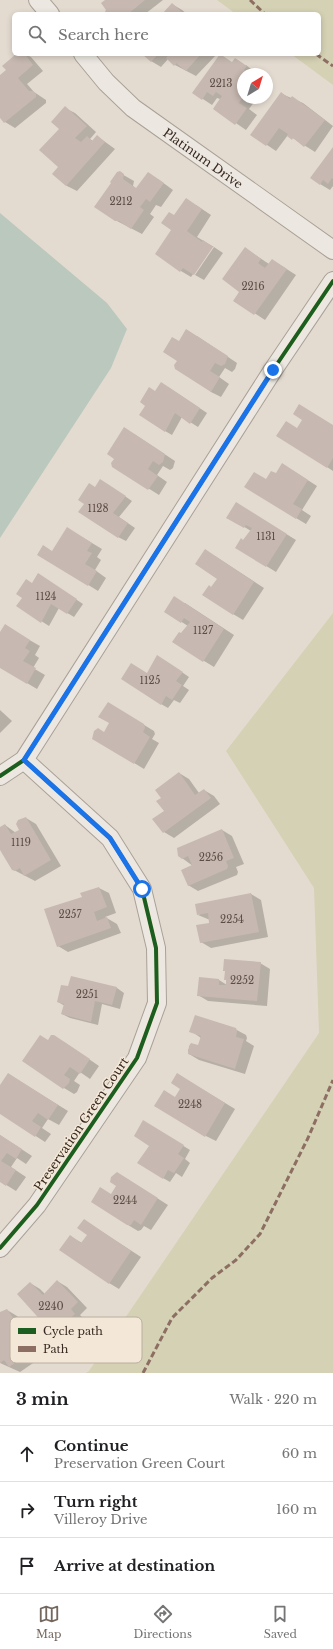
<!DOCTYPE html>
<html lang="en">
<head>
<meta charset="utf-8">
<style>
	body { margin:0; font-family:"Libre Baskerville",serif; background:#f2f2f2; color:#202124 }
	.compass { position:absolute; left:237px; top:68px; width:36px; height:36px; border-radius:50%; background:#fff; box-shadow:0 2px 6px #0003; rotate:38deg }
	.stop { position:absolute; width:12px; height:12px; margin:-9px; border:3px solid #1a73e8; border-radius:50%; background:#fff }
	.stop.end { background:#1a73e8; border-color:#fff; box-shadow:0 1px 4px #0008 }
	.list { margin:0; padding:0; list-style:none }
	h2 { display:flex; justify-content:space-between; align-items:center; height:52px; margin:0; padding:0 16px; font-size:17px }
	h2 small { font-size:13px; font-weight:400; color:#757577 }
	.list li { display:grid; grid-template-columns:26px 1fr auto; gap:12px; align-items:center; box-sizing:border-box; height:56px; padding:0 16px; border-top:1px solid #e0e0e0 }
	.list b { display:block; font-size:15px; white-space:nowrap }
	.list p { margin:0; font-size:13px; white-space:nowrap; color:#757577 }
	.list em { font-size:13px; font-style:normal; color:#757577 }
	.icon { flex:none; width:22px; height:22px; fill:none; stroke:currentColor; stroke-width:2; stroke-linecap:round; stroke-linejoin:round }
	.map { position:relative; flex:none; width:333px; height:1373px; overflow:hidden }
	.search { position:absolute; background:#fff; box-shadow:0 2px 6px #0003; left:12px; right:12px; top:12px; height:44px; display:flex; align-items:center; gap:10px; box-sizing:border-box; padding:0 14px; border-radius:6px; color:#757577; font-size:15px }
	.sheet { height:220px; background:#fff }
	nav { display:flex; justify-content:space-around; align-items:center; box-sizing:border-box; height:56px; border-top:1px solid #e0e0e0; background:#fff; font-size:11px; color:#757577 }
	nav a { display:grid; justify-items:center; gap:2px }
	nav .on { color:#74675e }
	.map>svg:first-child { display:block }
</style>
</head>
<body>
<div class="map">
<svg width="333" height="1373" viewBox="0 0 333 1373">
	<rect width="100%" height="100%" fill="#e4dbd0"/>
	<g fill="#d5d1b4">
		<polygon points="217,0 333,0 333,85 291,54 319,54 319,14 236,14"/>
		<polygon points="333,613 333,1373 86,1373 89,1371 319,1033 314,888 226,751"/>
	</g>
	<polygon fill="#bbc8be" points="0,213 107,303 127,329 111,368 0,538"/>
	<g fill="#0003">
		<polygon points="107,0 163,0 145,14 110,14"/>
		<polygon points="172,4 182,10 187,14 163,14"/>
		<polygon points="18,54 25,54 31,57 43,71 27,84 34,92 46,100 46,103 15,128 5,122 0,116 0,76 8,70"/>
		<polygon points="144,54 217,54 196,76 175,65 168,59 161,67 151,61"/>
		<polygon points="246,65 256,73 255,74 243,74 243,98 257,98 249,109 257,115 246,130 214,108 220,99 217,98 212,105 194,93"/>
		<polygon points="282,94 303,103 333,126 315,152 288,135 276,151 252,135"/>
		<polygon points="65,108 75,113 96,132 90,139 93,141 97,136 115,149 77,191 67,186 53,174 59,167 60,129"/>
		<polygon points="333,148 333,186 330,190 320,184"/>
		<polygon points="120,173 134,181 133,186 137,189 158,179 173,190 161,207 156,205 150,214 154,217 142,234 115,220"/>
		<polygon points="196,205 211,215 197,237 214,247 212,247 191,277 181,271 172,230 175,216"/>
		<polygon points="214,247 223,253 204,280 195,275"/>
		<polygon points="245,248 269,264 282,266 296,275 265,320 235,300 241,292"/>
		<polygon points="197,336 237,363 235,369 232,372 225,368 219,377 229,384 221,397 211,392 178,360 179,342"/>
		<polygon points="168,387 207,413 198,427 182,417 172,435 165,431 156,392"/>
		<polygon points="333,426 333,471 327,467 297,429"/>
		<polygon points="134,434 175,461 173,468 170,470 163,466 157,475 167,482 159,495 113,466 116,458"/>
		<polygon points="292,470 317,486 302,510 311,516 306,524 296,518 266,480 276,475"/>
		<polygon points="107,484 132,501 119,517 135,528 126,541 118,537 95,488"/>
		<polygon points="246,509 296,540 276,572 237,548 251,531 228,517"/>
		<polygon points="77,534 102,549 97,557 101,560 95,570 106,578 98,591 39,554 53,552"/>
		<polygon points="215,556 264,588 243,620 233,614 211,588 218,578"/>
		<polygon points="45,579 83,604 74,617 59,608 49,626 18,606 32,584"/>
		<polygon points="185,603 234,635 214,667 173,642 188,626 166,612"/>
		<polygon points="5,626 40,646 35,655 39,658 33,668 45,675 37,689 0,667 0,634"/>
		<polygon points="164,660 189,677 183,686 189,690 180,703 174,700 168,708 161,704"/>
		<polygon points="108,703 154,731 155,734 152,739 159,743 144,769 93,738 105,733 110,723"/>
		<polygon points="0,710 12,721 0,733"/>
		<polygon points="179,773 189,779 199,793 204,790 214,796 220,804 174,838 164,832 165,811 162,798"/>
		<polygon points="26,818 36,824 61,866 35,881 12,869 0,848 0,828 5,825 16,833 21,830"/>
		<polygon points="222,830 232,836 244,864 236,867 238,872 237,875 198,891 188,885 193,866 182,858"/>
		<polygon points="99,888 109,893 116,913 105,917 117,924 121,933 68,952 58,946 83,897 82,894"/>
		<polygon points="251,894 261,900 268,937 211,948 201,942 211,923 210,920 198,915"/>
		<polygon points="260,963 270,969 267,1006 208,1001 198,995 219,980 227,985"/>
		<polygon points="117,988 124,993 120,1009 102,1004 98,1025 70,1018 62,1014 65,1006 58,1002"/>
		<polygon points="235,1029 246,1035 247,1038 246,1041 254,1046 245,1074 199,1060 189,1054 188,1050 192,1044 199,1046 201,1038 191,1031"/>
		<polygon points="48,1041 64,1042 99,1066 90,1079 80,1072 74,1081 80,1085 77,1092 74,1094 64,1088"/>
		<polygon points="18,1080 68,1111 59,1125 48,1119 42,1128 51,1134 45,1142 0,1113 0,1087"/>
		<polygon points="187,1080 235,1109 216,1141 206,1136 175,1098"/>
		<polygon points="151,1126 190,1150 185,1159 190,1163 182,1177 176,1173 170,1182 163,1178 151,1145"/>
		<polygon points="0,1135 32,1156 26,1164 17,1158 11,1167 26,1177 16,1191 0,1181"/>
		<polygon points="127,1179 168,1205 151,1230 144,1226 141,1230 138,1231 128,1225 111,1195"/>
		<polygon points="84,1220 141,1257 119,1289 109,1283 70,1236 82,1243 88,1235"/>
		<polygon points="57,1281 67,1287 87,1308 80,1315 85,1320 64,1339 54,1334 18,1294 30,1283 40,1289 45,1294"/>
		<polygon points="7,1310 17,1316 45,1355 20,1372 0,1363 0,1313"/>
	</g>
	<g fill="#c7b9b1">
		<polygon points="105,0 145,0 128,14 107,14 105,11 106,10 101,3"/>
		<polygon points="172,3 184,14 162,14"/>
		<polygon points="16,54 25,54 33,65 18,78 29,91 33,91 36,94 36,97 4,123 0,118 0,75 6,70 2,66"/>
		<polygon points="142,54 158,54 151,62"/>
		<polygon points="170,54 201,54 186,71 177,64 178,62 174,66 166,58"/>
		<polygon points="220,54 232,62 235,58 247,66 244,70 249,74 243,74 243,97 239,103 247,108 235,125 213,109 222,96 216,92 213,96 207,92 202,100 192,93"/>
		<polygon points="281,92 290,99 292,96 325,120 304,147 293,138 292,140 287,136 288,134 279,128 266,146 250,135"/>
		<polygon points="65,106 87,126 75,138 81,142 87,136 92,141 97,135 105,142 66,186 52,174 58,167 39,150 59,129 51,122"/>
		<polygon points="333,147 333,179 332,178 328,184 323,180 320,185 310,178"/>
		<polygon points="120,171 124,174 123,179 136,188 148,172 164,183 150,202 146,199 140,207 144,210 131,229 119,221 115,221 94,207 111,183 110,182 117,172"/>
		<polygon points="186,198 202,209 187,231 202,242 203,240 213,247 194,275 183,268 180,272 155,254 171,230 161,223 169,212 174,215"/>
		<polygon points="245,247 261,259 258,263 265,268 272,259 287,269 254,315 233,301 239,292 222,279"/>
		<polygon points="186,329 228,356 225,364 221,366 215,363 210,371 220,377 211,392 175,369 174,365 177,361 163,352 172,337 179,341"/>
		<polygon points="161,382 200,408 190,424 175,413 165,432 139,415 145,406 140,402 149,387 155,391"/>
		<polygon points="299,404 333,425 333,458 327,468 276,436 286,421 297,428 302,420 293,414"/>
		<polygon points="124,427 165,454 163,462 159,465 153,461 148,469 158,476 148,490 112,467 111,463 114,459 107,454"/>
		<polygon points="282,463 308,480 293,504 302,509 296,519 244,487 254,472 266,479 271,471 276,473"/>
		<polygon points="100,479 126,496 113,513 128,523 118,538 78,512 84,504 78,500 89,483 95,487"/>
		<polygon points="236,502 287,534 266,567 235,548 241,538 243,540 252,528 246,525 244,528 226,518"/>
		<polygon points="67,527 92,543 87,551 92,553 85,564 97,571 88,586 37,555 43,545 52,551"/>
		<polygon points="205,549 254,582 233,615 202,595 209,585 211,587 217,579 195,564"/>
		<polygon points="38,573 77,599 67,614 51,604 41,623 16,606 22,598 16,594 26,579 32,583"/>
		<polygon points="174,596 224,629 203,662 172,642 179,632 181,633 190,622 184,618 181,623 164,612"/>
		<polygon points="5,624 30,640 25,648 30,651 23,661 36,668 27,684 0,668 0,632"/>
		<polygon points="157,655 183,672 176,681 182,685 172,700 166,696 161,705 121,679 131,663 147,673"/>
		<polygon points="108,702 144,724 145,728 143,732 150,737 134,764 92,739 94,731 98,728 104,732 109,723 98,717"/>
		<polygon points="179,772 195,795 204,789 211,798 163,833 152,819 164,811 156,801 161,798 155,790"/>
		<polygon points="26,817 51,860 24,876 20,868 15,871 12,870 0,850 0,827 5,824 11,834 19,830 16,824 18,820"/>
		<polygon points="222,829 234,858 226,861 228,866 227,869 188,886 181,870 192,865 188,856 182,859 178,856 177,848"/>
		<polygon points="99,887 107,907 94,912 97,921 107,917 111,928 57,947 44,909 82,897 80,893"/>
		<polygon points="251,893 259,932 200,943 196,925 209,923 208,913 197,915 195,904"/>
		<polygon points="224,959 261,962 257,1001 197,996 199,977 219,979 219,985 226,985 226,980 224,980 225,971 223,971"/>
		<polygon points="71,976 117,987 112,1005 95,1001 91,1022 61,1014 64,1004 57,1002 61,985 68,986"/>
		<polygon points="195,1015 236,1028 237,1031 236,1037 244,1039 235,1069 188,1054 189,1046 191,1043 198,1045 201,1036 189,1032"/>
		<polygon points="40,1035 48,1040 51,1035 54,1035 90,1059 80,1074 70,1067 64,1075 70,1079 69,1083 63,1089 22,1061"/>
		<polygon points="8,1073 58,1105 48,1120 38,1113 32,1121 41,1127 35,1137 0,1114 0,1085"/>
		<polygon points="177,1073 225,1103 205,1137 154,1106 164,1090 175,1097 180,1089 171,1083"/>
		<polygon points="143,1120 184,1145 178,1154 184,1158 174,1173 168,1170 163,1179 137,1163 149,1146 134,1136"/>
		<polygon points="0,1135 22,1149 16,1159 7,1153 1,1161 16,1170 6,1186 0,1182"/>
		<polygon points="117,1172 158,1198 141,1225 134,1220 131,1225 127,1225 91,1202 100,1187 111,1194 116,1186 110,1182 111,1177"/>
		<polygon points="84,1219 131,1251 109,1284 59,1250 70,1235 81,1243 87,1235 77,1228"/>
		<polygon points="57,1280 78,1302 71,1309 75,1314 53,1334 17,1294 30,1282 43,1295"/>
		<polygon points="7,1309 35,1349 9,1367 4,1360 0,1363 0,1312"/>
	</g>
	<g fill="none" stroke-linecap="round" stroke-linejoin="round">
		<defs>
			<g id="minor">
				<polyline points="38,0 50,14"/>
				<path id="s1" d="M83,54L106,82L133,108L333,250"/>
				<polyline points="0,776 24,760 273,370 333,281"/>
				<polyline points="0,1248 37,1205 137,1058 157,1003 156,948 142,889 110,838 24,760"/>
			</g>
		</defs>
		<use href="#minor" stroke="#a9a198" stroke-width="20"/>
		<use href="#minor" stroke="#ece8e1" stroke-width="18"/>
		<g stroke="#8d6e63" stroke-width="3" stroke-dasharray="6 3" stroke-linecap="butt">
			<polyline points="250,0 265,14"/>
			<polyline points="316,54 333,66"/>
			<polyline points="143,1373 172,1318 212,1278 236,1260 260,1234 308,1138 333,1080"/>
		</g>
		<defs>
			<g id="cycleway">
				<polyline points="0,776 24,760 273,370 333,281"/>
				<polyline points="0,1248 37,1205 137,1058 157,1003 156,948 142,889 110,838 24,760"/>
			</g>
		</defs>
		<use href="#cycleway" stroke="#f3e7d7" stroke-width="6"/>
		<use href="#cycleway" stroke="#1b5e20" stroke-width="4"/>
	</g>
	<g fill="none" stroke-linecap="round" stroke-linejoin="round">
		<polyline stroke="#1a73e8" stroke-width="5" points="142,889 110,838 24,760 273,370"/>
	</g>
	<g text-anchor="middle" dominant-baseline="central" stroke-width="3" stroke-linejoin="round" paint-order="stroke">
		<g font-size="10" fill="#5c4d45">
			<text x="221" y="83">2213</text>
			<text x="121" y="201">2212</text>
			<text x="253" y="286">2216</text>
			<text x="98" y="508">1128</text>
			<text x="266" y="536">1131</text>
			<text x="46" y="596">1124</text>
			<text x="203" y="630">1127</text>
			<text x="150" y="680">1125</text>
			<text x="21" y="842">1119</text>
			<text x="211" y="857">2256</text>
			<text x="70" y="914">2257</text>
			<text x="232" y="919">2254</text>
			<text x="242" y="980">2252</text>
			<text x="87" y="994">2251</text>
			<text x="190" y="1104">2248</text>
			<text x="125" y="1200">2244</text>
			<text x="51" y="1306">2240</text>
		</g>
		<g font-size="12" fill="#382921" stroke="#f3e7d7">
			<text stroke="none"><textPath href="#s1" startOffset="160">Platinum Drive</textPath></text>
			<text transform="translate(81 1124) rotate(-56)">Preservation Green Court</text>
		</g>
	</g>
	<rect x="10" y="1317" width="132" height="46" rx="6" fill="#f3e7d7" stroke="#bbaea0" stroke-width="1"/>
	<rect x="18" y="1328" width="18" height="6" fill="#1b5e20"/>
	<rect x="18" y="1346" width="18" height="6" fill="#8d6e63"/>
	<g font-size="11" fill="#382921">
		<text x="43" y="1335">Cycle path</text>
		<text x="43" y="1353">Path</text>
	</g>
</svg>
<svg class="compass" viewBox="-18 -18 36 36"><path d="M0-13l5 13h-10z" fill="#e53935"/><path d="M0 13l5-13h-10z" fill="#757577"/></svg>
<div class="stop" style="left:142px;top:889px"></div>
<div class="stop end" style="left:273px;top:370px"></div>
<div class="search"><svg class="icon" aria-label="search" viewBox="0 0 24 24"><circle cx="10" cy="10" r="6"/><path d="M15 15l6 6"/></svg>Search here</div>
</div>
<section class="sheet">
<h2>3 min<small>Walk · 220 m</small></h2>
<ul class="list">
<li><svg class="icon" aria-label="ahead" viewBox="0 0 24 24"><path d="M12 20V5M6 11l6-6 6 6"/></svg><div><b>Continue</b><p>Preservation Green Court</p></div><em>60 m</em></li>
<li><svg class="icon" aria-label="right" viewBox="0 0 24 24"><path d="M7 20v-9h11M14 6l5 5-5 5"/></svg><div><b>Turn right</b><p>Villeroy Drive</p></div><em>160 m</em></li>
<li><svg class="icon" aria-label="arrive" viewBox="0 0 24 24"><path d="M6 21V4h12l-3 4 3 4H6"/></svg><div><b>Arrive at destination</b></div></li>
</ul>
</section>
<nav>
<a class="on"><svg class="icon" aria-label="map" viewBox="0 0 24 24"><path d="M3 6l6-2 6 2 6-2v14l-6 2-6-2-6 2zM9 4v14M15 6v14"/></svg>Map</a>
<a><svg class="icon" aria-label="directions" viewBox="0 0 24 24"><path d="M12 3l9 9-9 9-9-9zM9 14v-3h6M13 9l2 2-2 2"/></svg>Directions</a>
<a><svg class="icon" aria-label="saved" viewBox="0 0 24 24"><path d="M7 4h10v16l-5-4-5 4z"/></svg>Saved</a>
</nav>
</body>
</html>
